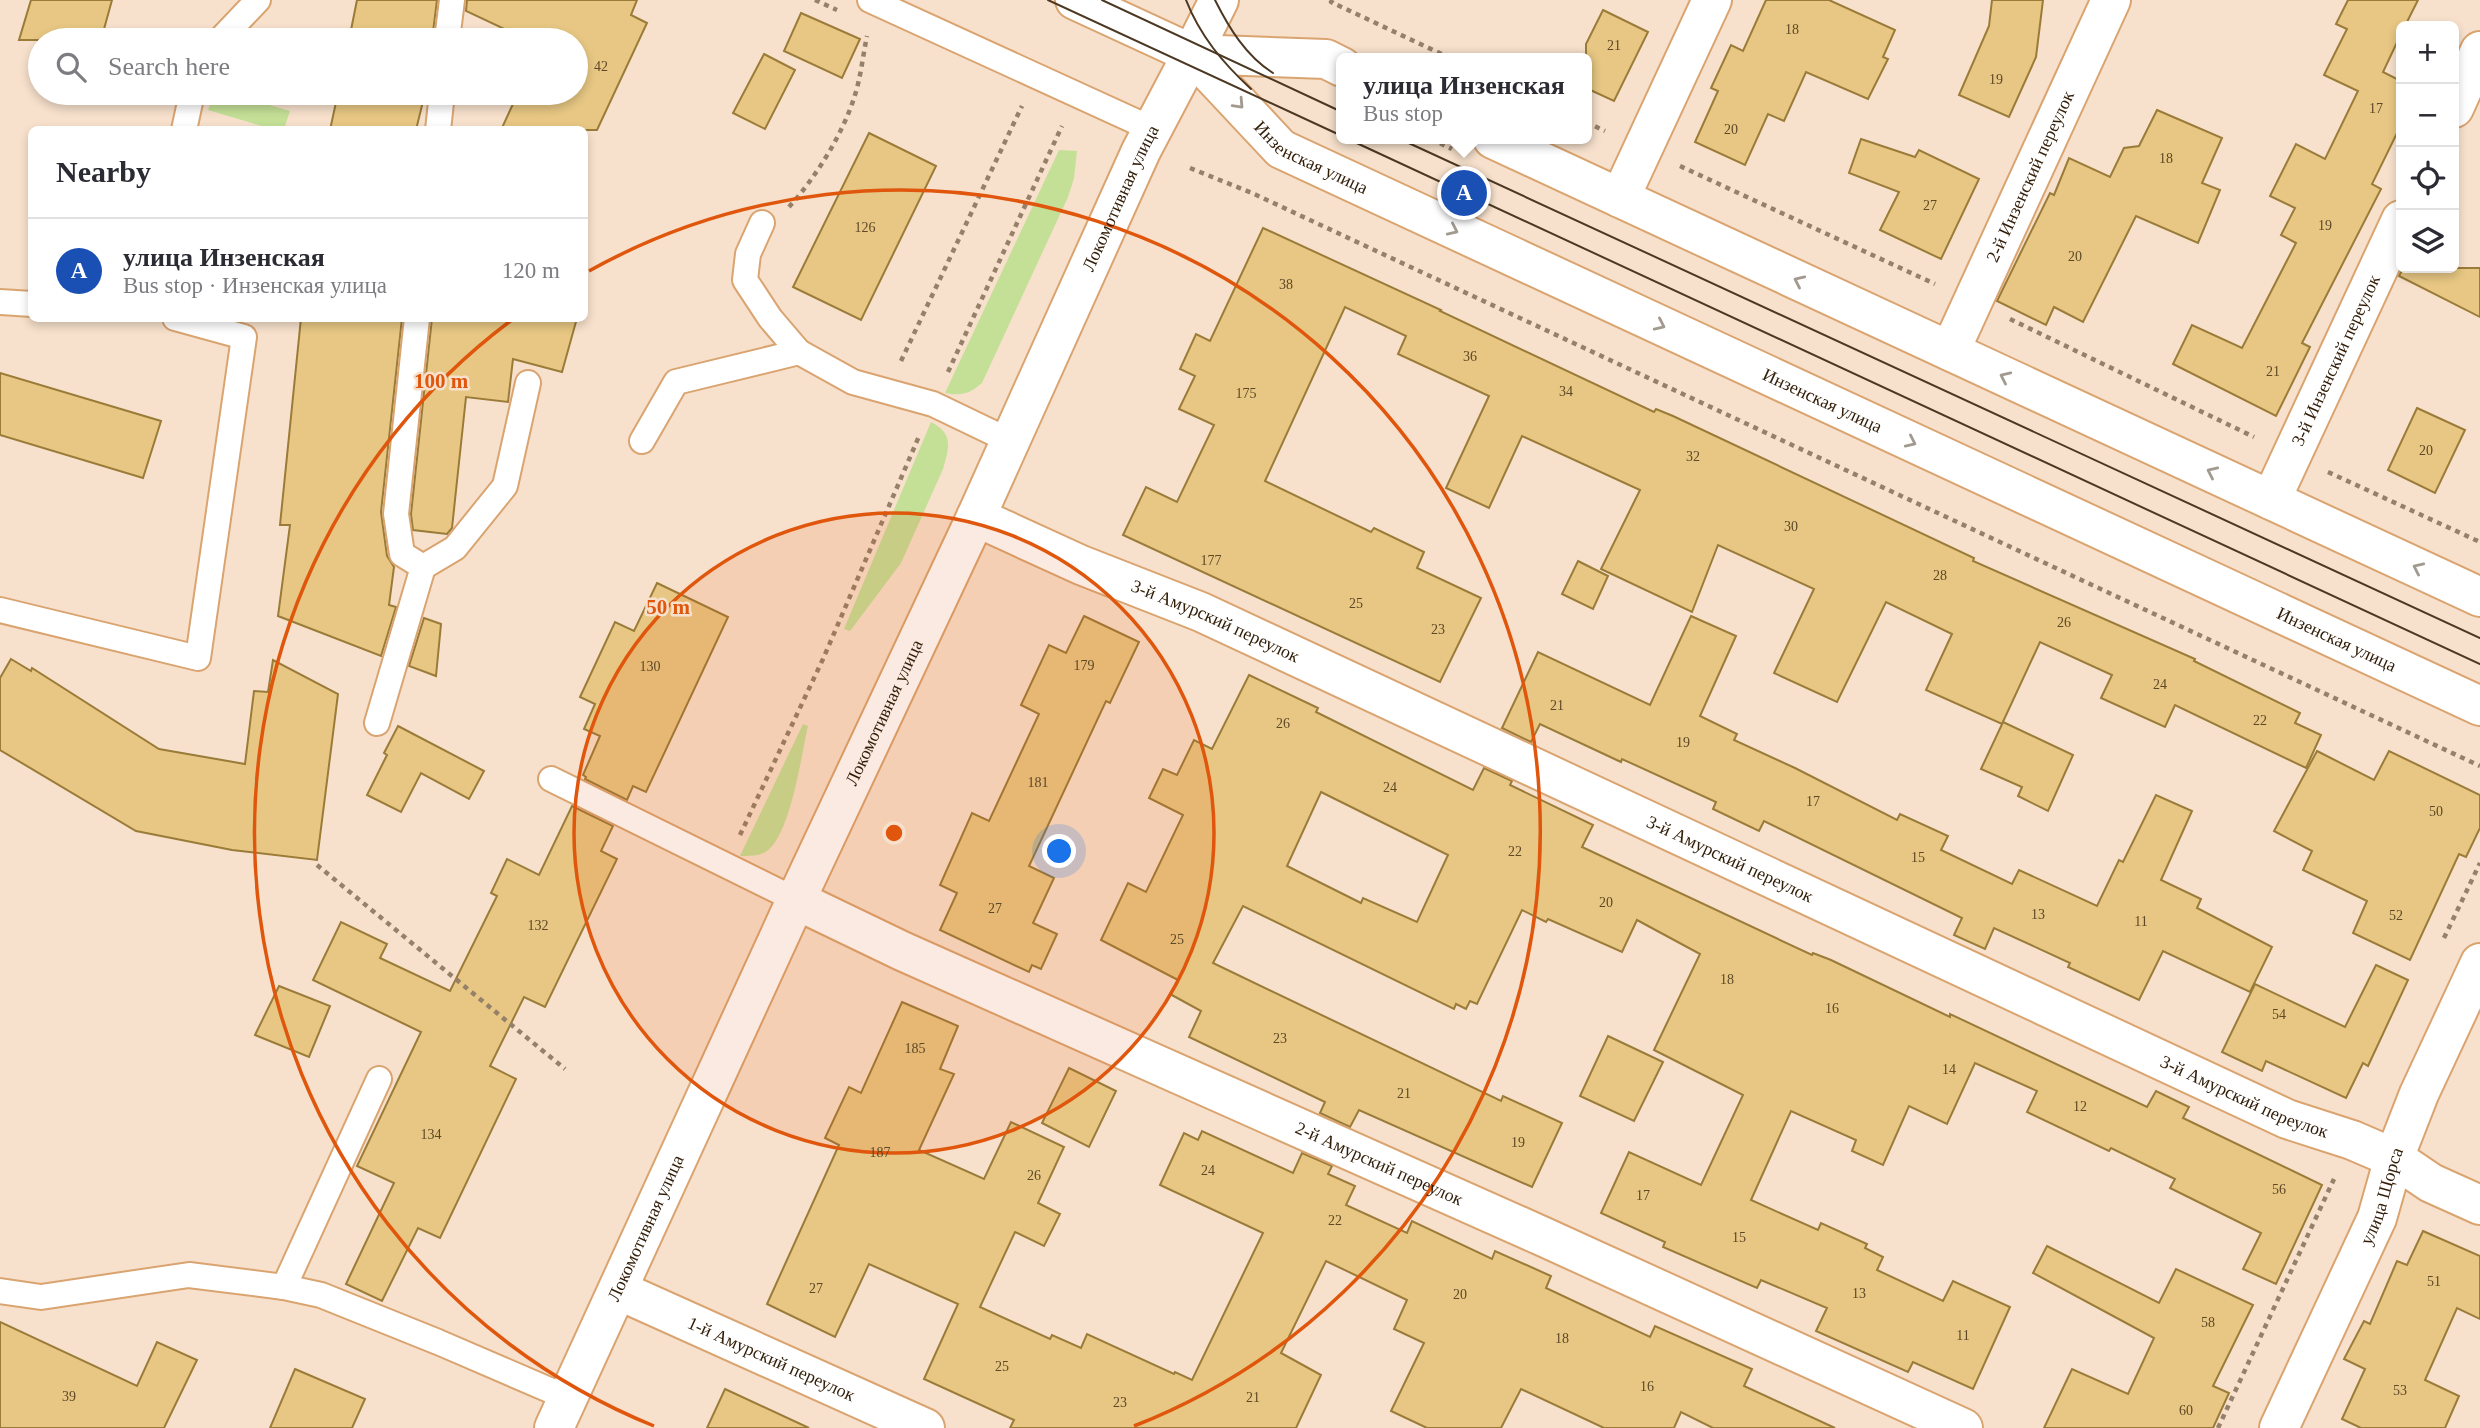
<!DOCTYPE html>
<html lang="en">
<head>
<meta charset="utf-8">
<style>
	body { margin:0; font-family:Georgia,serif; background:#f7f7f7; color:#2b2b33 }
	.controls { position:absolute; right:21px; top:21px; display:grid; overflow:hidden; border-radius:10px; box-shadow:0 4px 10px #0003 }
	.controls button { width:63px; height:63px; display:grid; place-items:center; padding:0; border:0; border-bottom:2px solid #e1e1e2; background:#fff; color:#2b2b33; font:35px sans-serif }
	.you { position:absolute; left:1060px; top:852px; width:24px; height:24px; margin:-18px; border:5px solid #fff; border-radius:50%; background:#1a73e8; box-shadow:0 0 0 10px #1a73e833 }
	.badge { display:grid; place-items:center; width:46px; height:46px; border-radius:50%; background:#1a73e8; color:#fff; font-size:23px; font-weight:700 }
	.pin { position:absolute; translate:-50% -50%; border:4px solid #fff; box-shadow:0 2px 7px #0006 }
	.popup { position:absolute; left:1336px; top:53px; width:256px; height:91px; box-sizing:border-box; display:grid; place-content:center; border-radius:10px; background:#fff; filter:drop-shadow(0 2px 5px #0005); font-size:23px; white-space:nowrap; color:#7c7c81 }
	.popup b { font-size:26px; color:#2b2b33 }
	.popup::after { content:''; position:absolute; left:50%; top:100%; margin-left:-14px; border:14px solid transparent; border-top-color:#fff }
	.list { margin:0; padding:0; list-style:none }
	h2 { display:flex; justify-content:space-between; align-items:center; height:91px; margin:0; padding:0 28px; font-size:30px }
	h2 small { font-size:23px; font-weight:400; color:#7c7c81 }
	.list li { display:grid; grid-template-columns:46px 1fr auto; gap:21px; align-items:center; box-sizing:border-box; height:105px; padding:0 28px; border-top:2px solid #e1e1e2 }
	.list b { display:block; font-size:26px; white-space:nowrap }
	.list p { margin:0; font-size:23px; white-space:nowrap; color:#7c7c81 }
	.list em { font-size:23px; font-style:normal; color:#7c7c81 }
	.icon { flex:none; width:38px; height:38px; fill:none; stroke:currentColor; stroke-width:2; stroke-linecap:round; stroke-linejoin:round }
	.map { position:relative; flex:none; width:2480px; height:1428px; overflow:hidden }
	.search { position:absolute; background:#fff; box-shadow:0 4px 10px #0003; left:28px; top:28px; width:560px; height:77px; display:flex; align-items:center; gap:18px; box-sizing:border-box; padding:0 24px; border-radius:38px; color:#7c7c81; font-size:26px }
	.panel { position:absolute; background:#fff; box-shadow:0 4px 10px #0003; left:28px; top:126px; width:560px; height:196px; border-radius:10px }
	.map>svg:first-child { display:block }
</style>
</head>
<body>
<div class="map">
<svg width="2480" height="1428" viewBox="0 0 2480 1428">
	<rect width="100%" height="100%" fill="#f7e1cc"/>
	<g fill="#c4df96">
		<polygon points="214,93 229,93 290,111 284,129 272,129 208,110"/>
		<path d="M1059,150L1077,151L1074,178L1068,197L982,383C969,394 962,396 945,393Z"/>
		<path d="M931,422C954,434 949,447 943,469L901,563L850,631L844,629Z"/>
		<path d="M803,724L808,726C801,756 791,833 767,851C760,856 749,856 740,856Z"/>
	</g>
	<g fill="#e7c783" stroke="#9a7b38" stroke-width="2" fill-rule="evenodd">
		<polygon points="31,0 112,0 101,40 19,40"/>
		<polygon points="357,0 437,0 432,40 349,40"/>
		<polygon points="467,0 637,0 631,15 647,23 597,130 501,130 518,93 576,93 576,40 528,40 466,11"/>
		<polygon points="1766,0 1829,0 1895,30 1883,57 1888,59 1868,99 1806,72 1784,121 1768,114 1745,165 1695,142 1718,91 1711,88 1731,45 1743,51"/>
		<polygon points="1992,0 2043,0 2036,57 2009,117 1959,95 1989,26"/>
		<polygon points="2348,0 2418,0 2405,26 2401,26 2401,34 2383,72 2401,81 2401,125 2372,184 2381,189 2302,343 2310,347 2276,416 2173,364 2192,325 2242,348 2296,243 2281,235 2295,208 2270,196 2296,144 2325,159 2358,91 2324,75 2347,29 2336,24"/>
		<polygon points="1603,10 1648,32 1614,101 1586,88 1586,44"/>
		<polygon points="801,13 860,39 842,78 784,51"/>
		<polygon points="764,54 795,70 765,129 733,113"/>
		<polygon points="338,93 425,93 416,130 330,130"/>
		<polygon points="2157,110 2222,138 2202,183 2220,190 2198,243 2136,216 2083,322 2054,307 2046,325 1997,301 2050,193 2054,195 2069,158 2110,177 2124,148 2139,146"/>
		<polygon points="869,133 936,166 861,320 793,287"/>
		<polygon points="1861,139 1915,157 1919,150 1979,179 1941,259 1880,230 1899,192 1849,173"/>
		<polygon points="1263,228 1441,310 1440,311 1654,412 1656,409 1673,416 1974,558 1973,561 2195,659 2194,661 2300,713 2295,723 2321,735 2306,768 2175,705 2165,727 2101,698 2112,675 2040,642 2002,724 1926,690 1952,634 1886,602 1837,702 1774,673 1814,589 1718,545 1692,612 1601,569 1640,490 1522,436 1489,508 1446,488 1489,396 1398,354 1406,336 1345,307 1265,481 1371,532 1374,528 1424,552 1417,568 1481,598 1440,682 1123,535 1146,487 1177,502 1214,425 1179,409 1195,376 1180,369 1196,334 1210,341"/>
		<polygon points="2403,268 2480,268 2480,317 2399,276"/>
		<polygon points="301,318 402,318 381,512 387,556 394,567 389,605 396,607 381,656 278,616 290,525 280,525"/>
		<polygon points="432,318 577,318 562,372 513,359 508,402 466,397 452,528 447,534 413,530 411,514"/>
		<polygon points="0,373 161,421 143,478 0,435"/>
		<polygon points="2417,408 2465,430 2435,493 2388,470"/>
		<polygon points="1578,561 1608,576 1593,609 1562,594"/>
		<polygon points="657,583 728,617 646,792 633,786 627,800 585,779 586,777 583,775 600,736 584,729 595,704 580,697 615,622 634,631"/>
		<polygon points="1084,616 1139,642 1110,703 1106,701 1029,866 1054,878 1033,923 1057,934 1041,969 1032,965 1029,972 940,930 957,893 940,885 972,813 989,821 1039,714 1021,705 1049,645 1066,653"/>
		<polygon points="1691,616 1736,636 1700,716 1737,734 1734,740 1795,768 1897,820 1900,814 1948,836 1941,850 2012,884 2019,870 2097,906 2119,860 2123,862 2156,795 2192,811 2161,880 2201,899 2197,908 2272,947 2250,992 2163,951 2139,1000 2068,967 2070,963 1994,928 1985,949 1954,935 1962,918 1764,821 1759,831 1713,809 1716,802 1622,759 1621,762 1540,724 1531,742 1502,728 1538,652 1650,705"/>
		<polygon points="424,618 441,624 436,676 409,666"/>
		<polygon points="11,659 31,671 32,668 159,749 245,764 254,691 268,692 273,660 338,694 317,860 232,850 136,831 0,750 0,678"/>
		<path d="M1249,675L1318,708L1316,712L1473,790L1484,768L1512,781L1510,785L1593,825L1582,847L1812,955L1813,953L1831,960L1950,1017V1014L2147,1107L2156,1091L2189,1107L2183,1118L2322,1185L2276,1284L2243,1269L2261,1233L2170,1188L2175,1179L2111,1148L2109,1151L2027,1112L2037,1091L1975,1063L1947,1124L1909,1106L1883,1165L1852,1151L1856,1140L1791,1111L1751,1200L1818,1230L1821,1223L1867,1244L1865,1248L1883,1257L1877,1270L1943,1301L1953,1281L2010,1307L1973,1389L1913,1362L1908,1372L1816,1331L1827,1308L1761,1280L1757,1288L1663,1247L1665,1242L1601,1213L1629,1152L1701,1185L1743,1095L1654,1050L1700,954L1637,920L1622,952L1548,919L1546,922L1522,910L1477,1004L1470,1001L1466,1009L1456,1004L1454,1009L1243,906L1213,963L1501,1101L1503,1096L1562,1123L1532,1187L1359,1110L1350,1127L1320,1113L1325,1102L1189,1037L1201,1011L1170,994L1178,980L1101,940L1128,883L1146,892L1183,815L1149,798L1163,769L1177,775L1194,740L1212,749ZM1321,792L1448,855L1417,922L1363,898L1361,903L1287,866Z"/>
		<polygon points="2003,722 2073,755 2048,811 2018,796 2022,787 1981,769"/>
		<polygon points="398,726 484,771 469,799 421,773 401,812 367,795 387,755 384,753"/>
		<polygon points="2317,751 2374,780 2389,751 2480,795 2480,828 2466,857 2459,854 2410,960 2353,933 2367,901 2303,870 2312,851 2274,831"/>
		<polygon points="572,806 613,826 601,851 617,859 545,1007 524,997 490,1066 516,1079 440,1238 418,1228 382,1301 346,1284 394,1183 357,1166 421,1032 313,980 341,922 387,944 380,958 450,991 497,896 491,893 507,859 539,875"/>
		<polygon points="2376,965 2408,980 2368,1066 2363,1063 2346,1098 2266,1061 2262,1071 2222,1052 2255,984 2345,1027"/>
		<polygon points="279,986 330,1006 309,1057 255,1035"/>
		<polygon points="902,1002 958,1026 940,1069 954,1074 919,1150 984,1179 1011,1122 1064,1147 1038,1203 1060,1214 1044,1246 1015,1232 980,1307 1050,1339 1052,1335 1081,1348 1087,1334 1174,1374 1175,1372 1192,1380 1263,1233 1160,1185 1184,1133 1198,1140 1202,1131 1293,1173 1302,1153 1332,1166 1328,1174 1355,1186 1346,1205 1407,1233 1412,1221 1492,1259 1495,1251 1551,1276 1546,1288 1650,1337 1655,1326 1752,1369 1744,1386 1835,1428 1713,1428 1681,1412 1674,1428 1604,1428 1521,1389 1501,1428 1427,1428 1391,1411 1424,1343 1394,1329 1407,1300 1326,1261 1281,1353 1321,1375 1296,1428 1010,1428 1014,1420 924,1379 958,1304 869,1264 835,1337 767,1304 839,1145 825,1138 849,1087 861,1093"/>
		<polygon points="1608,1036 1663,1062 1634,1121 1580,1096"/>
		<polygon points="1069,1068 1116,1091 1089,1147 1042,1123"/>
		<polygon points="2423,1231 2480,1256 2480,1319 2457,1308 2425,1380 2459,1396 2445,1428 2361,1428 2342,1419 2365,1369 2344,1359 2364,1321 2370,1324 2397,1261 2407,1265"/>
		<polygon points="2047,1246 2159,1303 2176,1269 2253,1305 2213,1386 2229,1393 2213,1428 2044,1428 2072,1369 2128,1394 2154,1338 2033,1273"/>
		<polygon points="0,1322 137,1386 157,1342 197,1360 164,1428 0,1428"/>
		<polygon points="295,1369 365,1399 352,1428 270,1428"/>
		<polygon points="725,1389 809,1428 707,1428"/>
	</g>
	<g fill="none" stroke-linecap="round" stroke-linejoin="round">
		<defs>
			<g id="lane">
				<polyline points="870,0 1152,129"/>
				<polyline points="220,40 258,0"/>
				<polyline points="447,40 452,0"/>
				<polyline points="184,130 192,93"/>
				<polyline points="438,130 442,93"/>
				<polyline points="762,223 748,254 745,280 770,318 799,352"/>
				<polyline points="0,302 32,304"/>
				<polyline points="417,318 396,514 402,554 423,567 455,548 505,486 528,383"/>
				<polyline points="642,441 676,382 799,352 853,382 933,404 1010,441"/>
				<polyline points="0,610 198,658 244,337 175,318"/>
				<polyline points="377,723 423,567"/>
				<polyline points="551,779 796,900"/>
				<polyline points="284,1287 379,1079"/>
				<polyline points="0,1291 41,1297 189,1275 284,1287 321,1295 438,1342 568,1398"/>
			</g>
			<g id="street">
				<polyline points="2454,108 2480,51"/>
				<polyline points="1620,198 1712,0"/>
				<path id="s1" d="M1950,351L2111,0"/>
				<path id="s2" d="M2271,500L2401,220"/>
				<path id="s3" d="M976,517L1081,565L1201,612L2287,1119L2352,1140L2394,1158L2431,1183L2480,1205"/>
				<path id="s4" d="M796,900L902,951L1544,1237L1963,1428"/>
				<path id="s5" d="M618,1290L925,1428"/>
				<path id="s6" d="M2279,1428L2377,1218L2394,1158L2419,1094L2480,963"/>
			</g>
			<g id="secondary">
				<path id="s7" d="M554,1428L796,900L976,517L1141,151L1192,54"/>
			</g>
			<g id="primary">
				<path id="s8" d="M1075,0L1192,54L1281,149L2480,706"/>
				<polyline points="1192,54 1326,59 1342,67"/>
				<polyline points="1192,54 1219,0"/>
				<polyline points="1493,139 2480,597"/>
			</g>
		</defs>
		<use href="#lane" stroke="#daa470" stroke-width="28"/>
		<use href="#street" stroke="#daa470" stroke-width="42"/>
		<use href="#secondary" stroke="#daa470" stroke-width="42"/>
		<use href="#primary" stroke="#daa470" stroke-width="42"/>
		<g stroke="#95806a" stroke-width="4.5" stroke-dasharray="5 5" stroke-linecap="butt">
			<polyline points="815,0 837,10"/>
			<polyline points="1333,0 1331,2 1450,58"/>
			<polyline points="1586,122 1605,131"/>
			<polyline points="1431,139 1452,149"/>
			<polyline points="1680,166 1935,284"/>
			<polyline points="1190,168 1252,193 2480,766"/>
			<path d="M789,207C816,177 843,134 855,95C861,76 863,55 867,36"/>
			<polyline points="2010,319 2254,437"/>
			<polyline points="901,361 1022,106"/>
			<polyline points="948,372 1062,126"/>
			<polyline points="2328,472 2480,542"/>
			<polyline points="740,835 823,659 920,434"/>
			<polyline points="317,865 565,1069"/>
			<polyline points="2444,938 2480,863"/>
			<polyline points="2218,1428 2334,1179"/>
		</g>
		<use href="#lane" stroke="#fff" stroke-width="24"/>
		<use href="#street" stroke="#fff" stroke-width="38"/>
		<use href="#secondary" stroke="#fff" stroke-width="38"/>
		<use href="#primary" stroke="#fff" stroke-width="38"/>
		<g stroke="#4c3822" stroke-width="2">
			<polyline points="1048,0 1342,136"/>
			<polyline points="1102,0 1342,112"/>
			<path d="M1186,0C1200,36 1223,63 1251,89"/>
			<path d="M1215,0C1229,28 1246,56 1273,73"/>
			<polyline points="1348,139 2480,664"/>
			<polyline points="1400,139 2480,638"/>
		</g>
	</g>
	<defs><path id="oneway-chevron" d="M-2-3.5L2.5 0L-2 3.5" fill="none" stroke-width="1.6" stroke-linecap="round" stroke-linejoin="round" transform="scale(1.75)"/></defs>
	<g stroke="#a2998f">
		<use href="#oneway-chevron" transform="translate(1239 104) rotate(47)"/>
		<use href="#oneway-chevron" transform="translate(1453 230) rotate(25)"/>
		<use href="#oneway-chevron" transform="translate(1799 281) rotate(-155)"/>
		<use href="#oneway-chevron" transform="translate(1660 325) rotate(25)"/>
		<use href="#oneway-chevron" transform="translate(2005 377) rotate(-155)"/>
		<use href="#oneway-chevron" transform="translate(1911 442) rotate(25)"/>
		<use href="#oneway-chevron" transform="translate(2212 472) rotate(-155)"/>
		<use href="#oneway-chevron" transform="translate(2418 568) rotate(-155)"/>
	</g>
	<circle cx="894" cy="833" r="320" fill="#df560c" fill-opacity=".12"/>
	<g fill="none" stroke="#df560c" stroke-width="3.5">
		<circle cx="894" cy="833" r="320"/>
		<path d="M654 1426A640 640 0 0 1 513 319M589 271A640 640 0 1 1 1134 1426"/>
	</g>
	<g text-anchor="middle" dominant-baseline="central" stroke-width="5" stroke-linejoin="round" paint-order="stroke">
		<g font-size="14" fill="#5e4826">
			<text x="1792" y="29">18</text>
			<text x="1614" y="45">21</text>
			<text x="601" y="66">42</text>
			<text x="1996" y="79">19</text>
			<text x="2376" y="108">17</text>
			<text x="1731" y="129">20</text>
			<text x="2166" y="158">18</text>
			<text x="1930" y="205">27</text>
			<text x="2325" y="225">19</text>
			<text x="865" y="227">126</text>
			<text x="2075" y="256">20</text>
			<text x="1286" y="284">38</text>
			<text x="1470" y="356">36</text>
			<text x="2273" y="371">21</text>
			<text x="1566" y="391">34</text>
			<text x="1246" y="393">175</text>
			<text x="2426" y="450">20</text>
			<text x="1693" y="456">32</text>
			<text x="1791" y="526">30</text>
			<text x="1211" y="560">177</text>
			<text x="1940" y="575">28</text>
			<text x="1356" y="603">25</text>
			<text x="2064" y="622">26</text>
			<text x="1438" y="629">23</text>
			<text x="1084" y="665">179</text>
			<text x="650" y="666">130</text>
			<text x="2160" y="684">24</text>
			<text x="1557" y="705">21</text>
			<text x="2260" y="720">22</text>
			<text x="1283" y="723">26</text>
			<text x="1683" y="742">19</text>
			<text x="1038" y="782">181</text>
			<text x="1390" y="787">24</text>
			<text x="1813" y="801">17</text>
			<text x="2436" y="811">50</text>
			<text x="1515" y="851">22</text>
			<text x="1918" y="857">15</text>
			<text x="1606" y="902">20</text>
			<text x="995" y="908">27</text>
			<text x="2038" y="914">13</text>
			<text x="2396" y="915">52</text>
			<text x="2141" y="921">11</text>
			<text x="538" y="925">132</text>
			<text x="1177" y="939">25</text>
			<text x="1727" y="979">18</text>
			<text x="1832" y="1008">16</text>
			<text x="2279" y="1014">54</text>
			<text x="1280" y="1038">23</text>
			<text x="915" y="1048">185</text>
			<text x="1949" y="1069">14</text>
			<text x="1404" y="1093">21</text>
			<text x="2080" y="1106">12</text>
			<text x="431" y="1134">134</text>
			<text x="1518" y="1142">19</text>
			<text x="880" y="1152">187</text>
			<text x="1208" y="1170">24</text>
			<text x="1034" y="1175">26</text>
			<text x="2279" y="1189">56</text>
			<text x="1643" y="1195">17</text>
			<text x="1335" y="1220">22</text>
			<text x="1739" y="1237">15</text>
			<text x="2434" y="1281">51</text>
			<text x="816" y="1288">27</text>
			<text x="1859" y="1293">13</text>
			<text x="1460" y="1294">20</text>
			<text x="2208" y="1322">58</text>
			<text x="1963" y="1335">11</text>
			<text x="1562" y="1338">18</text>
			<text x="1002" y="1366">25</text>
			<text x="1647" y="1386">16</text>
			<text x="2400" y="1390">53</text>
			<text x="69" y="1396">39</text>
			<text x="1253" y="1397">21</text>
			<text x="1120" y="1402">23</text>
			<text x="2186" y="1410">60</text>
		</g>
		<g font-size="18" fill="#311d07" stroke="#f7e1cc">
			<text stroke="none"><textPath href="#s8" startOffset="289">Инзенская улица</textPath></text>
			<text stroke="none"><textPath href="#s1" startOffset="192">2-й Инзенский переулок</textPath></text>
			<text stroke="none"><textPath href="#s7" startOffset="1354">Локомотивная улица</textPath></text>
			<text stroke="none"><textPath href="#s2" startOffset="154">3-й Инзенский переулок</textPath></text>
			<text stroke="none"><textPath href="#s8" startOffset="856">Инзенская улица</textPath></text>
			<text stroke="none"><textPath href="#s3" startOffset="261">3-й Амурский переулок</textPath></text>
			<text stroke="none"><textPath href="#s8" startOffset="1423">Инзенская улица</textPath></text>
			<text stroke="none"><textPath href="#s7" startOffset="788">Локомотивная улица</textPath></text>
			<text stroke="none"><textPath href="#s3" startOffset="828">3-й Амурский переулок</textPath></text>
			<text stroke="none"><textPath href="#s3" startOffset="1395">3-й Амурский переулок</textPath></text>
			<text stroke="none"><textPath href="#s4" startOffset="640">2-й Амурский переулок</textPath></text>
			<text stroke="none"><textPath href="#s6" startOffset="254">улица Щорса</textPath></text>
			<text stroke="none"><textPath href="#s7" startOffset="220">Локомотивная улица</textPath></text>
			<text stroke="none"><textPath href="#s5" startOffset="168">1-й Амурский переулок</textPath></text>
		</g>
	</g>
	<circle cx="894" cy="833" r="10" fill="#df560c" stroke="#f7e1cc" stroke-width="3.5"/>
	<g font-size="21" text-anchor="middle" font-weight="bold" fill="#df560c" stroke="#f7e1cc" stroke-width="5" stroke-linejoin="round" paint-order="stroke">
		<text x="441" y="388">100 m</text>
		<text x="668" y="614">50 m</text>
	</g>
</svg>
<div class="controls">
<button>+</button>
<button>−</button>
<button><svg class="icon" aria-label="locate" viewBox="0 0 24 24"><circle cx="12" cy="12" r="6"/><path d="M12 2v4M12 18v4M2 12h4M18 12h4"/></svg></button>
<button><svg class="icon" aria-label="layers" viewBox="0 0 24 24"><path d="M12 4l9 5-9 5-9-5zM3 14l9 5 9-5"/></svg></button>
</div>
<div class="you"></div>
<div class="pin badge" style="left:1464px;top:193px;background:#1a4fb4">A</div>
<div class="popup"><b>улица Инзенская</b>Bus stop</div>
<div class="search"><svg class="icon" aria-label="search" viewBox="0 0 24 24"><circle cx="10" cy="10" r="6"/><path d="M15 15l6 6"/></svg>Search here</div>
<section class="panel">
<h2>Nearby<small></small></h2>
<ul class="list">
<li><span class="badge" style="background:#1a4fb4">A</span><div><b>улица Инзенская</b><p>Bus stop · Инзенская улица</p></div><em>120 m</em></li>
</ul>
</section>
</div>
</body>
</html>
